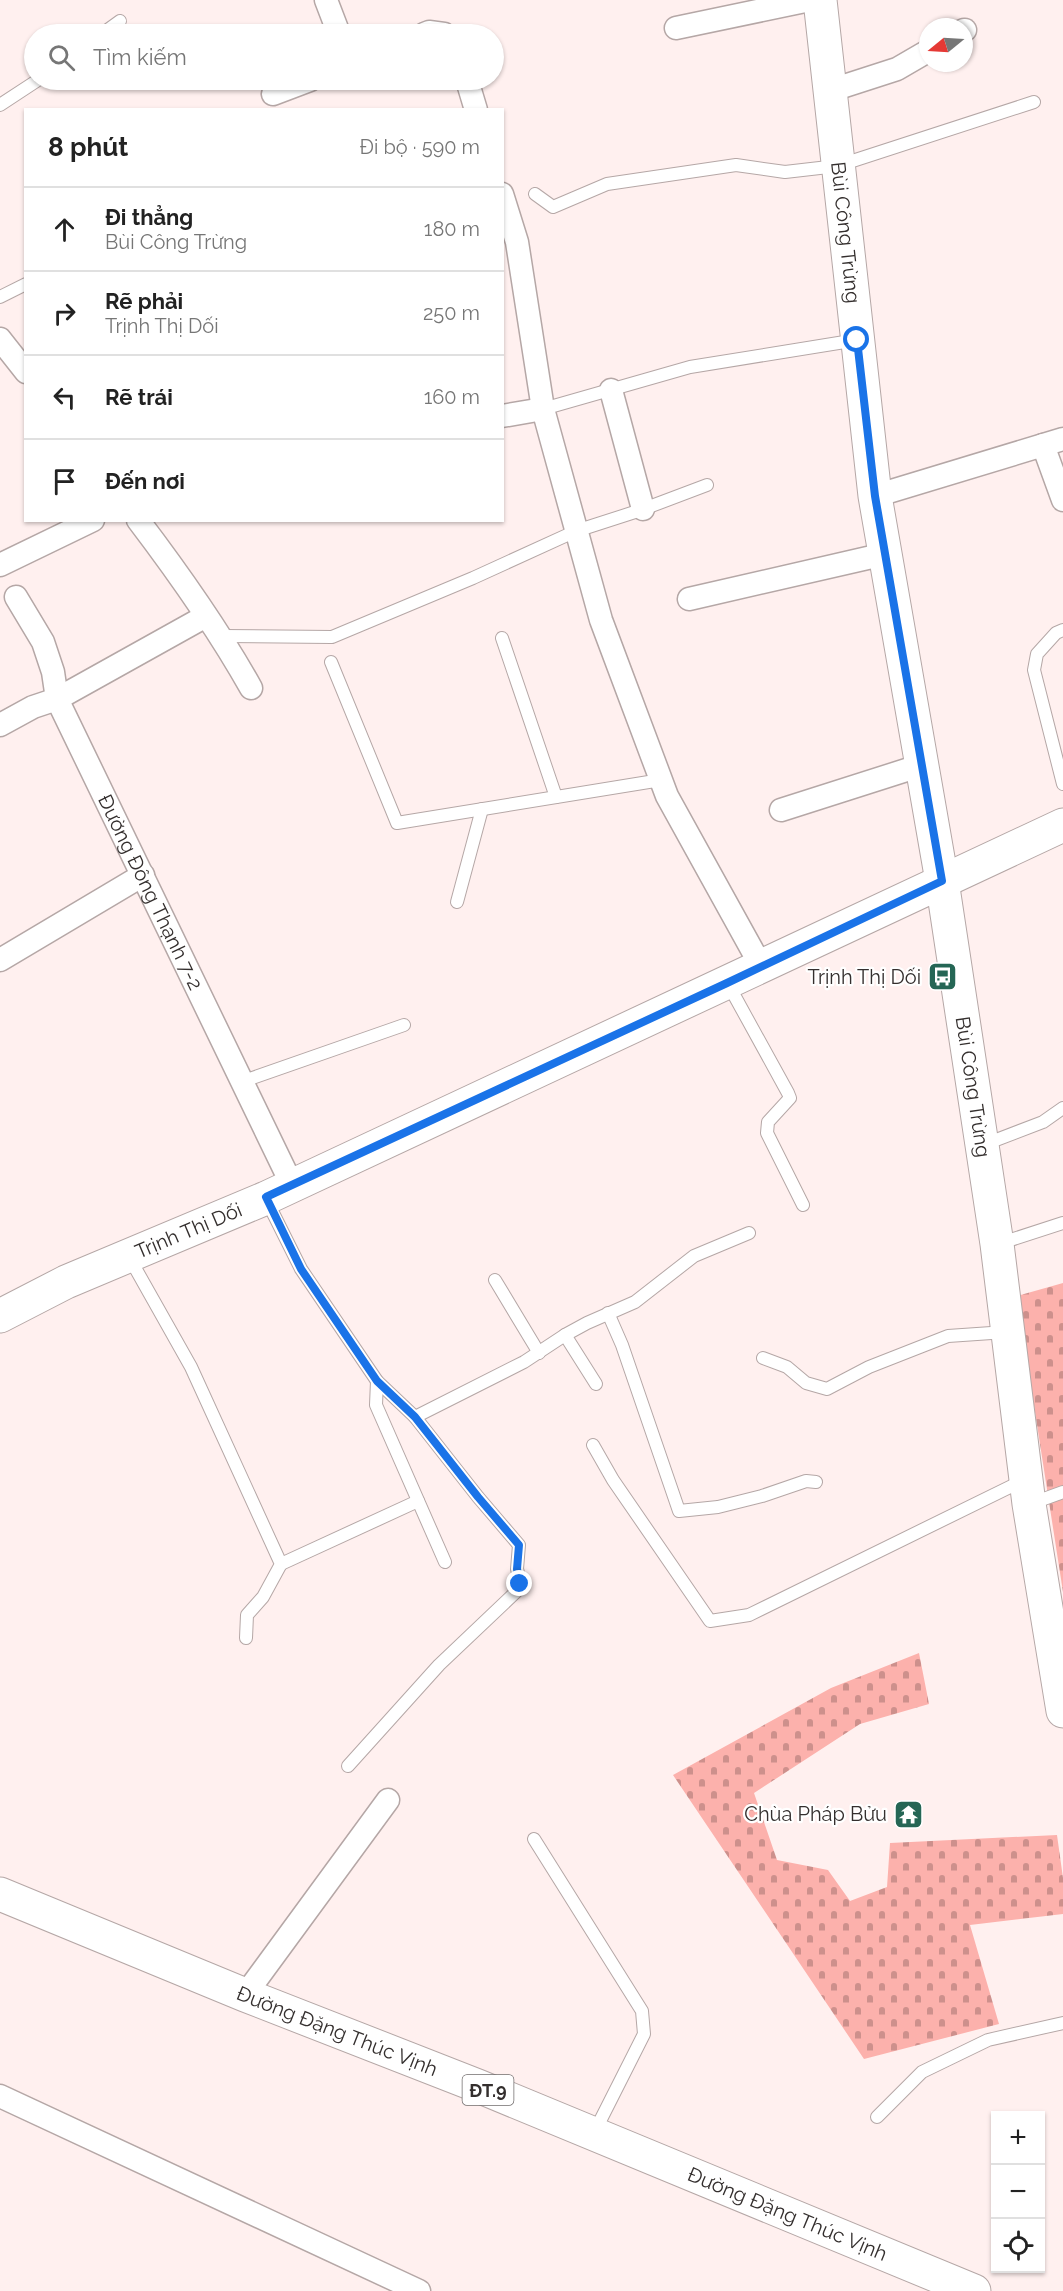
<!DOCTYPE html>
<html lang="vi">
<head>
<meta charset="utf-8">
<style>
	body { margin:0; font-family:Raleway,sans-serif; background:#f6f6f6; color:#222 }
	.controls { position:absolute; right:18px; bottom:18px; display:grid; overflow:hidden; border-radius:0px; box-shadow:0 2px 4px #0004 }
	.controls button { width:54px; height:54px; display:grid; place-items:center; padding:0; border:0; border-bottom:2px solid #e0e0e0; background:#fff; color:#222; font:30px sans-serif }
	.compass { position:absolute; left:919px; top:18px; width:54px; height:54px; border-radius:50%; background:#fff; box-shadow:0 2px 4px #0004; rotate:252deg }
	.stop { position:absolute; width:18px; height:18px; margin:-14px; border:4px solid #1a73e8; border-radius:50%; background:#fff }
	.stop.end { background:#1a73e8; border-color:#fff; box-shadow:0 2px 6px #0008 }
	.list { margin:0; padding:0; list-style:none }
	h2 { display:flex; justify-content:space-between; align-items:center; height:78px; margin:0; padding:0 24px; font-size:26px }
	h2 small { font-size:20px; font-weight:400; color:#767676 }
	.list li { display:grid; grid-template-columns:39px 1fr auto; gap:18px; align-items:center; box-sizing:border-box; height:84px; padding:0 24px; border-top:2px solid #e0e0e0 }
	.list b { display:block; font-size:22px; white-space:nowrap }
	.list p { margin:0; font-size:20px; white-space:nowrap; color:#767676 }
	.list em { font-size:20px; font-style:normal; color:#767676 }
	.icon { flex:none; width:33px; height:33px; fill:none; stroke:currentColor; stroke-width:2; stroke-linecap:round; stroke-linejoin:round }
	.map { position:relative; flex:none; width:1063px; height:2291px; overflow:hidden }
	.search { position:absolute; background:#fff; box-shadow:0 2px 4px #0004; left:24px; top:24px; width:480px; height:66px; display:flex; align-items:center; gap:15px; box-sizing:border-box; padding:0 21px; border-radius:33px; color:#767676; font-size:22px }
	.panel { position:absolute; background:#fff; box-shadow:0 2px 4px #0004; left:24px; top:108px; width:480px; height:414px; border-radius:0px }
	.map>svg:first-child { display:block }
</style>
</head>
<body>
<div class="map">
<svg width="1063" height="2291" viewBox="0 0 1063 2291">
	<defs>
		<pattern id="cemetery-stones" width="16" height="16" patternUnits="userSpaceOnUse" patternTransform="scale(1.5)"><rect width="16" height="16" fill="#fcb1ac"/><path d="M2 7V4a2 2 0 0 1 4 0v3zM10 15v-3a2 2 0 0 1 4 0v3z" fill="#cd908c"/></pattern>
	</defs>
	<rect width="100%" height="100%" fill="#fff0ef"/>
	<g fill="url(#cemetery-stones)">
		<polygon points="1063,1283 1063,1592 1017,1296"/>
		<polygon points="919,1653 929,1704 860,1724 754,1793 777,1860 828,1870 850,1901 887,1887 890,1843 1057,1835 1063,1878 1063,1914 970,1925 999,2024 864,2059 673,1775 831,1688"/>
	</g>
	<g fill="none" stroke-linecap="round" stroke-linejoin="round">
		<defs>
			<g id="lane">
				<polyline points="102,34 120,21"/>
				<polyline points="0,105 38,80"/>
				<polyline points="535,194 553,207 607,184 736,165 785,172 837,166 1034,102"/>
				<polyline points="0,297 26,284"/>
				<polyline points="543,409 690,367 857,340"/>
				<polyline points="1063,630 1056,633 1037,654 1034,670 1063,784"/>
				<polyline points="222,636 332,637 473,578 576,531 638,511 707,485"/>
				<polyline points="502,638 556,797"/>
				<polyline points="331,662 397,823 661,780"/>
				<polyline points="457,902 482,809"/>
				<polyline points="728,984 788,1093 790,1098 768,1122 767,1133 803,1205"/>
				<polyline points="241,1082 404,1025"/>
				<polyline points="983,1145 1043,1122 1063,1108"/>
				<polyline points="266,1199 301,1269 377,1381 415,1417 478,1497 519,1545 517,1569 521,1584 517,1591 439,1665 348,1766"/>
				<polyline points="998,1244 1063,1223"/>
				<polyline points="129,1257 191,1367 281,1564 263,1597 247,1615 246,1638"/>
				<polyline points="495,1280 539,1353"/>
				<polyline points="608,1313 622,1345 679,1511 718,1507 762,1496 806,1481 816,1482"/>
				<polyline points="565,1335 596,1384"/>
				<polyline points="763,1358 787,1367 806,1383 827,1389 869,1367 948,1336 1006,1332"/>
				<polyline points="377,1381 376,1405 445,1562"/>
				<polyline points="415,1417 524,1362 565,1335 587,1323 635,1302 694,1256 749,1233"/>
				<polyline points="593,1445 613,1480 710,1621 749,1615 1024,1480"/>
				<polyline points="1030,1504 1063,1492"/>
				<polyline points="281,1564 418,1501"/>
				<polyline points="534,1839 642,2011 644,2034 594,2133"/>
				<polyline points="877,2117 922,2072 988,2040 1063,2023"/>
			</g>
			<g id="street">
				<polyline points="326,0 339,34"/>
				<polyline points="676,28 810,0"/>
				<polyline points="964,30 965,30"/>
				<polyline points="424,34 429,32 444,34"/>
				<polyline points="467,80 476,110"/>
				<polyline points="832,90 897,69 928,51"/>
				<polyline points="273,94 310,80"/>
				<polyline points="502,194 517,242 543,409 601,620 667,796 761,966"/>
				<polyline points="0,339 26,372"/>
				<polyline points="611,390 643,509"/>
				<polyline points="502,416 543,409"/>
				<polyline points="1043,445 1063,500"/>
				<polyline points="875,496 1063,439"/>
				<path d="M138,520C179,574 218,629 251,688"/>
				<polyline points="0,565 93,520"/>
				<path id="s1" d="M16,597L43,642L53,672L57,699L292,1185"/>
				<polyline points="689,599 885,554"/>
				<polyline points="0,725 33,707 57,699 206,616"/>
				<polyline points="781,810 922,765"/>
				<polyline points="0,960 143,875"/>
				<polyline points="245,1995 388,1800"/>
				<polyline points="0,2096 419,2291"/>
			</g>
			<g id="secondary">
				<path id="s2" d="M820,0L875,496L942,881L997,1244L1029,1504L1063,1711"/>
				<path id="s3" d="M0,1316L66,1282L266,1198L1063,825"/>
			</g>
			<g id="primary">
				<path id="s4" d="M0,1894L245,1995L478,2086L974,2291"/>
			</g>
		</defs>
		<use href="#lane" stroke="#b5a7a6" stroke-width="14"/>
		<use href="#street" stroke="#b5a7a6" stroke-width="25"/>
		<use href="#secondary" stroke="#b5a7a6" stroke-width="35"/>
		<use href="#primary" stroke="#b5a7a6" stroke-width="35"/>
		<use href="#lane" stroke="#fff" stroke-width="12"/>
		<use href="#street" stroke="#fff" stroke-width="22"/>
		<use href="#secondary" stroke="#fff" stroke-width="33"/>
		<use href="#primary" stroke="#fff" stroke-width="33"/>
	</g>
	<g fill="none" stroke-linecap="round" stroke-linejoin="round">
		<polyline stroke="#1a73e8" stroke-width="8" points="520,1584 517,1569 519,1545 478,1497 415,1417 377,1381 301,1269 266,1197 727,983 942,881 875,496 857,340"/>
	</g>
	<defs>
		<symbol id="bus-square" viewBox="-11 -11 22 22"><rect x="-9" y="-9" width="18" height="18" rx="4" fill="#256655" stroke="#fff"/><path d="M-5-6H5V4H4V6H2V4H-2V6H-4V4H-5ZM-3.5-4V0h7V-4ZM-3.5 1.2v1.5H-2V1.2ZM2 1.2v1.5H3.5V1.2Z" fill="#fff"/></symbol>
		<symbol id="temple-square" viewBox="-11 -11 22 22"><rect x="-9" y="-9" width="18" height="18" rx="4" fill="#256655" stroke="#fff"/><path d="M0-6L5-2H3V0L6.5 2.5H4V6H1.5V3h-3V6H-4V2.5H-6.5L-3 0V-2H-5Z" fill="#fff"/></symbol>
	</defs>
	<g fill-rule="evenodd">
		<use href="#bus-square" x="926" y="960" width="33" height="33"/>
		<use href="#temple-square" x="892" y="1798" width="33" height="33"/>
	</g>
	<g text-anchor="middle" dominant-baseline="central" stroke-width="4.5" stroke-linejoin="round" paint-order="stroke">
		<rect fill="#fff" stroke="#716d6d" stroke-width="1.5" x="462.5" y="2075" width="51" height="30" rx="4.5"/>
		<g font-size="18" font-weight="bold" fill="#342f2e">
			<text x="488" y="2090">ĐT.9</text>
		</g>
		<g font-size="20" fill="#342f2e" stroke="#fff">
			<text stroke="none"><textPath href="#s2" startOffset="234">Bùi Công Trừng</textPath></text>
			<text stroke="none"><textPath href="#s1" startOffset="326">Đường Đông Thạnh 7-2</textPath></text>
			<text stroke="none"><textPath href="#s2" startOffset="1098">Bùi Công Trừng</textPath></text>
			<text stroke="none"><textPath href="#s3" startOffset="207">Trịnh Thị Dối</textPath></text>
			<text stroke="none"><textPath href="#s4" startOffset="364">Đường Đặng Thúc Vịnh</textPath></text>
			<text stroke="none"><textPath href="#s4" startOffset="850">Đường Đặng Thúc Vịnh</textPath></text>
		</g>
		<g font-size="20" fill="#342f2e" stroke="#fff" text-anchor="end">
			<text x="921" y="977">Trịnh Thị Dối</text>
			<text x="887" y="1814">Chùa Pháp Bửu</text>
		</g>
	</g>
</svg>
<div class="controls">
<button>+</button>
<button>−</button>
<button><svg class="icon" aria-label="locate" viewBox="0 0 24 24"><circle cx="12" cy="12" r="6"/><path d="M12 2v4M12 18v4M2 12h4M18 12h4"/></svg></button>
</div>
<svg class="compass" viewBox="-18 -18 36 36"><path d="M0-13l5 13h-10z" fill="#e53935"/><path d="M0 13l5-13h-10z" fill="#767676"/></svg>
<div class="stop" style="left:857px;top:340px"></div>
<div class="stop end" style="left:520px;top:1584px"></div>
<div class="search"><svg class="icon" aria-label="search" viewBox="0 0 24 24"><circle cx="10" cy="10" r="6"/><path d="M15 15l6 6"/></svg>Tìm kiếm</div>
<section class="panel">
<h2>8 phút<small>Đi bộ · 590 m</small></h2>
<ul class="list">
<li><svg class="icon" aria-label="ahead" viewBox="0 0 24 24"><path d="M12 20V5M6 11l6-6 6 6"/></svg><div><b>Đi thẳng</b><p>Bùi Công Trừng</p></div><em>180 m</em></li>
<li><svg class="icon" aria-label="right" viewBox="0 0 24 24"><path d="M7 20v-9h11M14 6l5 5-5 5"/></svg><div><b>Rẽ phải</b><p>Trịnh Thị Dối</p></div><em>250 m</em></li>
<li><svg class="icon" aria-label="left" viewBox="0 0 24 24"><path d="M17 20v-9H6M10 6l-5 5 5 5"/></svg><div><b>Rẽ trái</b></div><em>160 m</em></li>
<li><svg class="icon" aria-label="arrive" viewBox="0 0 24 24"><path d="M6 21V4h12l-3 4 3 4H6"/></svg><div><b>Đến nơi</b></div></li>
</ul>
</section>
</div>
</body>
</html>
